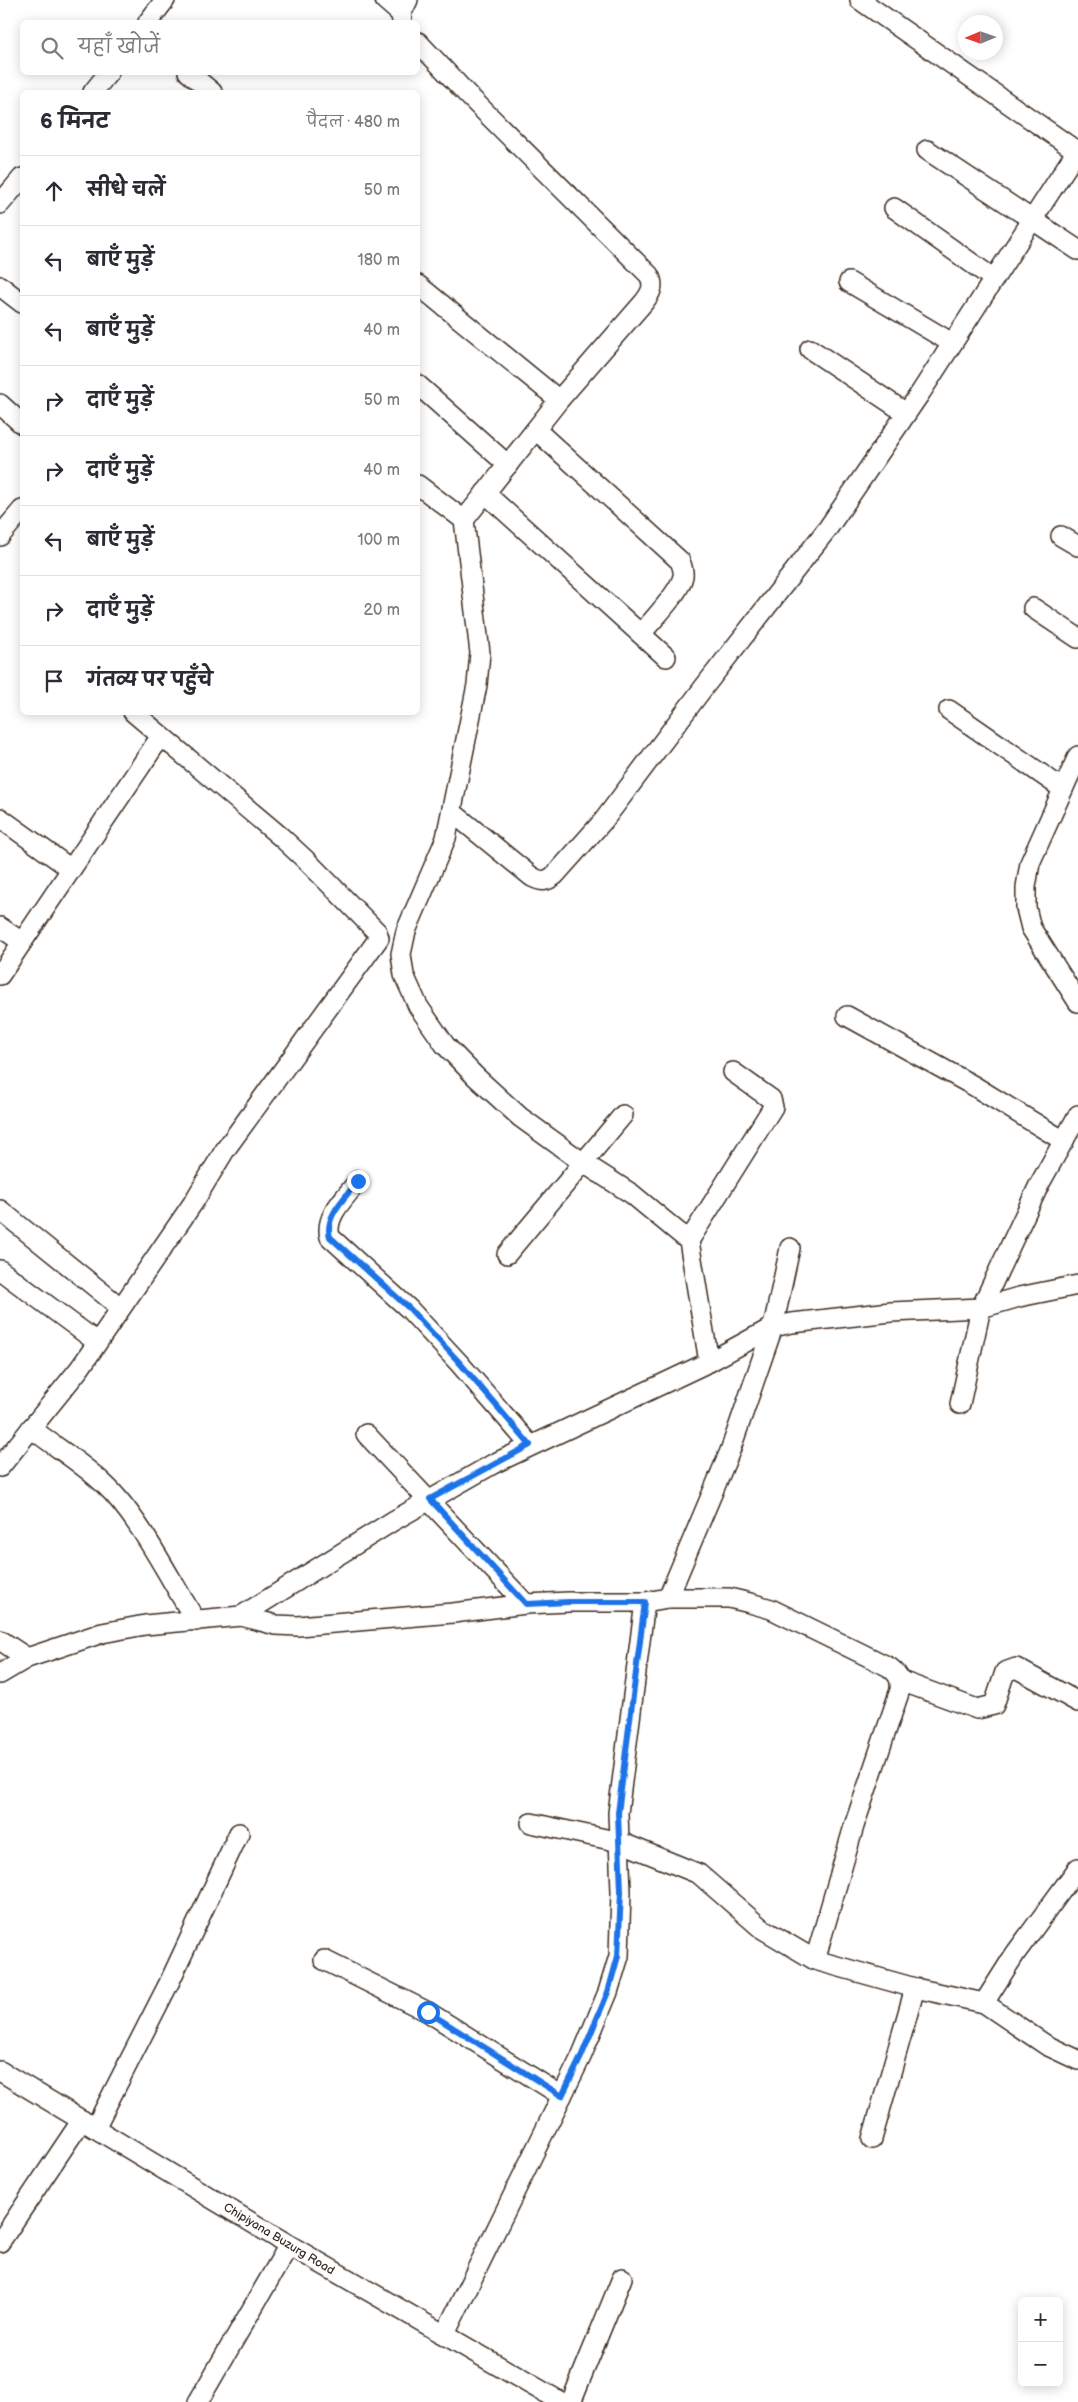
<!DOCTYPE html>
<html lang="hi">
<head>
<meta charset="utf-8">
<style>
	body { margin:0; font-family:"Balsamiq Sans","Playpen Sans Deva",sans-serif; background:#f2f2f3; color:#2b2b33 }
	.controls { position:absolute; right:15px; bottom:15px; display:grid; overflow:hidden; border-radius:8px; box-shadow:0 2px 12px #0003 }
	.controls button { width:45px; height:45px; display:grid; place-items:center; padding:0; border:0; border-bottom:1px solid #e1e1e2; background:#fff; color:#2b2b33; font:25px sans-serif }
	.compass { position:absolute; left:958px; top:15px; width:45px; height:45px; border-radius:50%; background:#fff; box-shadow:0 2px 12px #0003; rotate:268deg }
	.stop { position:absolute; width:15px; height:15px; margin:-11px; border:4px solid #1a73e8; border-radius:50%; background:#fff }
	.stop.end { background:#1a73e8; border-color:#fff; box-shadow:0 1px 5px #0008 }
	.list { margin:0; padding:0; list-style:none }
	h2 { display:flex; justify-content:space-between; align-items:center; height:65px; margin:0; padding:0 20px; font-size:21px }
	h2 small { font-size:16px; font-weight:400; color:#7c7c81 }
	.list li { display:grid; grid-template-columns:32px 1fr auto; gap:15px; align-items:center; box-sizing:border-box; height:70px; padding:0 20px; border-top:1px solid #e1e1e2 }
	.list b { display:block; font-size:19px; white-space:nowrap }
	.list em { font-size:16px; font-style:normal; color:#7c7c81 }
	.icon { flex:none; width:28px; height:28px; fill:none; stroke:currentColor; stroke-width:2; stroke-linecap:round; stroke-linejoin:round }
	.map { position:relative; flex:none; width:1078px; height:2402px; overflow:hidden }
	.search { position:absolute; background:#fff; box-shadow:0 2px 12px #0003; left:20px; top:20px; width:400px; height:55px; display:flex; align-items:center; gap:12px; box-sizing:border-box; padding:0 18px; border-radius:8px; color:#7c7c81; font-size:19px }
	.panel { position:absolute; background:#fff; box-shadow:0 2px 12px #0003; left:20px; top:90px; width:400px; height:625px; border-radius:8px }
	.map>svg:first-child { display:block }
</style>
</head>
<body>
<div class="map">
<svg width="1078" height="2402" viewBox="0 0 1078 2402">
	<rect width="100%" height="100%" fill="#fff"/>
	<filter id="ink" filterUnits="userSpaceOnUse"><feTurbulence type="fractalNoise" baseFrequency=".02" numOctaves="2"/><feDisplacementMap in="SourceGraphic" scale="10" xChannelSelector="R" yChannelSelector="G"/><feConvolveMatrix kernelMatrix="1 2 1 2 8 2 1 2 1" color-interpolation-filters="sRGB"/></filter>
	<g filter="url(#ink)">
		<g fill="none" stroke-linecap="round" stroke-linejoin="round">
			<defs>
				<g id="minor">
					<polyline points="385,0 401,14"/>
					<polyline points="860,0 1078,152"/>
					<polyline points="148,22 165,0"/>
					<polyline points="402,22 401,14 408,0"/>
					<path d="M418,42L467,94L649,275C655,286 651,293 644,302L559,400L464,520L480,653L477,685L446,838L406,931L401,954L404,975L418,1006L445,1045L475,1076L520,1117L582,1162L632,1194L689,1241"/>
					<polyline points="188,72 212,92"/>
					<polyline points="93,92 109,72"/>
					<polyline points="927,150 1078,250"/>
					<polyline points="0,204 22,178"/>
					<polyline points="894,208 994,279"/>
					<polyline points="849,282 952,343"/>
					<polyline points="418,285 559,400"/>
					<polyline points="0,286 22,303"/>
					<polyline points="810,349 906,413"/>
					<polyline points="418,385 508,465"/>
					<polyline points="0,404 22,424"/>
					<path d="M536,430L680,561C682,566 684,571 683,576C680,593 652,620 641,634"/>
					<polyline points="418,485 464,520"/>
					<polyline points="485,493 666,657"/>
					<polyline points="0,536 22,510"/>
					<polyline points="1061,536 1078,546"/>
					<polyline points="1033,608 1078,638"/>
					<polyline points="949,710 1063,789"/>
					<polyline points="1078,756 1030,863 1026,887 1026,908 1031,928 1078,1002"/>
					<path d="M452,812L532,877C542,882 546,882 555,875L604,820L704,687L828,528L921,392L1078,149"/>
					<polyline points="0,818 71,869"/>
					<polyline points="0,927 22,942"/>
					<polyline points="0,975 161,736"/>
					<polyline points="847,1016 974,1086 1064,1141"/>
					<path d="M358,1181C346,1197 324,1216 330,1237L409,1309L459,1363L530,1445"/>
					<polyline points="0,1210 120,1307"/>
					<polyline points="507,1254 623,1115"/>
					<polyline points="0,1270 97,1342"/>
					<polyline points="709,1362 689,1241 773,1107 771,1099 733,1072"/>
					<polyline points="960,1404 981,1308 1039,1185 1078,1115"/>
					<path d="M31,1428C55,1447 82,1463 104,1484C139,1516 170,1580 196,1621"/>
					<polyline points="366,1434 526,1604"/>
					<polyline points="0,1467 80,1368 193,1203 225,1150 379,938 377,932 309,863 281,837 133,712"/>
					<path d="M668,1598H729L750,1603L771,1609L889,1667C898,1674 901,1678 900,1690L854,1826L815,1960"/>
					<polyline points="241,1616 276,1625 298,1626 453,1613 526,1604 569,1602 645,1602"/>
					<polyline points="0,1640 27,1658"/>
					<polyline points="0,1674 27,1658 102,1633 145,1625 241,1616 393,1521 493,1464 709,1362 773,1327 792,1323 891,1312 981,1308 1019,1297 1078,1285"/>
					<polyline points="901,1681 977,1709 994,1705 1005,1672 1016,1668 1078,1702"/>
					<polyline points="531,1823 620,1842 699,1874 761,1928 815,1960 915,1988 984,2003 1046,2045 1078,2060"/>
					<polyline points="324,1960 428,2012 562,2096"/>
					<polyline points="984,2003 1015,1954 1078,1868"/>
					<polyline points="0,2071 289,2245 561,2402"/>
					<polyline points="95,2128 169,1983 239,1833"/>
					<polyline points="872,2139 915,1988"/>
					<polyline points="0,2242 82,2120"/>
					<polyline points="444,2336 581,2057 608,1992 619,1956 621,1892 618,1813 645,1602 668,1598 730,1451 773,1327 790,1248"/>
					<polyline points="198,2402 289,2245"/>
					<polyline points="571,2402 622,2278"/>
				</g>
			</defs>
			<use href="#minor" stroke="#3b2a1e" stroke-width="22"/>
			<use href="#minor" stroke="#fff" stroke-width="19"/>
		</g>
	</g>
	<g fill="none" stroke-linecap="round" stroke-linejoin="round" filter="url(#ink)">
		<path stroke="#1a73e8" stroke-width="6" d="M358,1181C346,1197 324,1216 330,1237L410,1309L459,1362L530,1445L430,1499L526,1604L569,1602H645L618,1813L621,1892L618,1956L608,1992L581,2057L562,2096L428,2012"/>
	</g>
	<g text-anchor="middle" dominant-baseline="central" stroke-width="5" stroke-linejoin="round" paint-order="stroke">
		<g font-size="12" fill="#3b2a1e" stroke="#fff">
			<text transform="translate(279 2239) rotate(31)">Chipiyana Buzurg Road</text>
		</g>
	</g>
</svg>
<div class="controls">
<button>+</button>
<button>−</button>
</div>
<svg class="compass" viewBox="-18 -18 36 36"><path d="M0-13l5 13h-10z" fill="#e53935"/><path d="M0 13l5-13h-10z" fill="#7c7c81"/></svg>
<div class="stop" style="left:428px;top:2012px"></div>
<div class="stop end" style="left:358px;top:1181px"></div>
<div class="search"><svg class="icon" aria-label="search" viewBox="0 0 24 24"><circle cx="10" cy="10" r="6"/><path d="M15 15l6 6"/></svg>यहाँ खोजें</div>
<section class="panel">
<h2>6 मिनट<small>पैदल · 480 m</small></h2>
<ul class="list">
<li><svg class="icon" aria-label="ahead" viewBox="0 0 24 24"><path d="M12 20V5M6 11l6-6 6 6"/></svg><div><b>सीधे चलें</b></div><em>50 m</em></li>
<li><svg class="icon" aria-label="left" viewBox="0 0 24 24"><path d="M17 20v-9H6M10 6l-5 5 5 5"/></svg><div><b>बाएँ मुड़ें</b></div><em>180 m</em></li>
<li><svg class="icon" aria-label="left" viewBox="0 0 24 24"><path d="M17 20v-9H6M10 6l-5 5 5 5"/></svg><div><b>बाएँ मुड़ें</b></div><em>40 m</em></li>
<li><svg class="icon" aria-label="right" viewBox="0 0 24 24"><path d="M7 20v-9h11M14 6l5 5-5 5"/></svg><div><b>दाएँ मुड़ें</b></div><em>50 m</em></li>
<li><svg class="icon" aria-label="right" viewBox="0 0 24 24"><path d="M7 20v-9h11M14 6l5 5-5 5"/></svg><div><b>दाएँ मुड़ें</b></div><em>40 m</em></li>
<li><svg class="icon" aria-label="left" viewBox="0 0 24 24"><path d="M17 20v-9H6M10 6l-5 5 5 5"/></svg><div><b>बाएँ मुड़ें</b></div><em>100 m</em></li>
<li><svg class="icon" aria-label="right" viewBox="0 0 24 24"><path d="M7 20v-9h11M14 6l5 5-5 5"/></svg><div><b>दाएँ मुड़ें</b></div><em>20 m</em></li>
<li><svg class="icon" aria-label="arrive" viewBox="0 0 24 24"><path d="M6 21V4h12l-3 4 3 4H6"/></svg><div><b>गंतव्य पर पहुँचे</b></div></li>
</ul>
</section>
</div>
</body>
</html>
